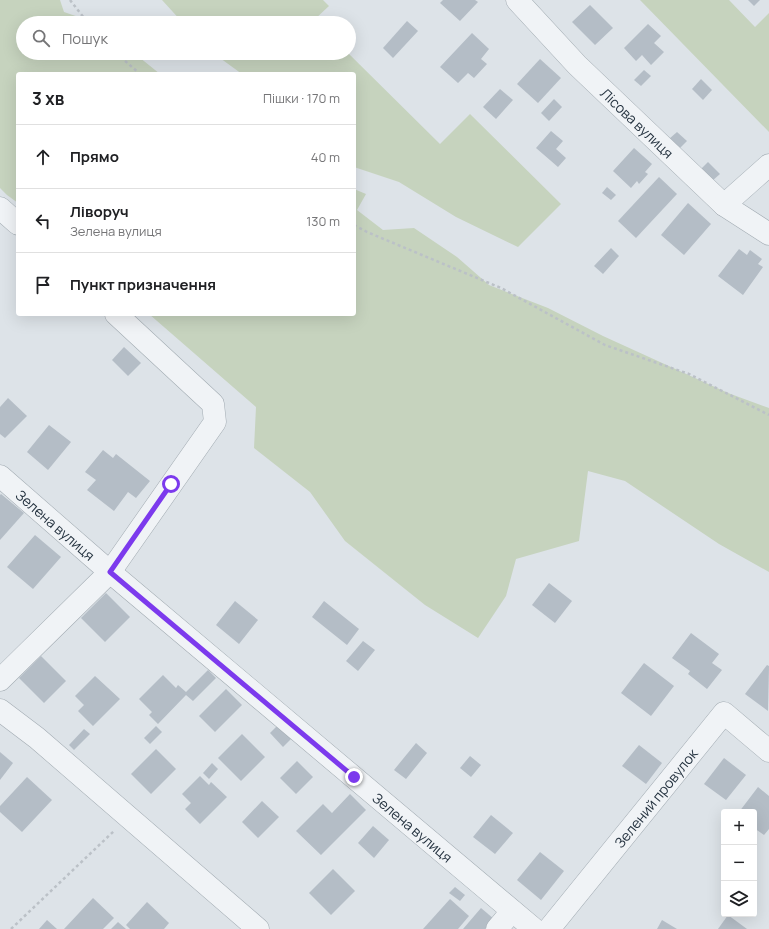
<!DOCTYPE html>
<html lang="uk">
<head>
<meta charset="utf-8">
<style>
	body { margin:0; font-family:Manrope,sans-serif; background:#f6f6f6; color:#202124 }
	.controls { position:absolute; right:12px; bottom:12px; display:grid; overflow:hidden; border-radius:4px; box-shadow:0 4px 16px #0002 }
	.controls button { width:36px; height:36px; display:grid; place-items:center; padding:0; border:0; border-bottom:1px solid #e0e0e0; background:#fff; color:#202124; font:20px sans-serif }
	.stop { position:absolute; width:12px; height:12px; margin:-9px; border:3px solid #7c3aed; border-radius:50%; background:#fff }
	.stop.end { background:#7c3aed; border-color:#fff; box-shadow:0 1px 4px #0008 }
	.list { margin:0; padding:0; list-style:none }
	h2 { display:flex; justify-content:space-between; align-items:center; height:52px; margin:0; padding:0 16px; font-size:17px }
	h2 small { font-size:13px; font-weight:400; color:#757577 }
	.list li { display:grid; grid-template-columns:26px 1fr auto; gap:12px; align-items:center; box-sizing:border-box; height:64px; padding:0 16px; border-top:1px solid #e0e0e0 }
	.list b { display:block; font-size:15px; white-space:nowrap }
	.list p { margin:0; font-size:13px; white-space:nowrap; color:#757577 }
	.list em { font-size:13px; font-style:normal; color:#757577 }
	.icon { flex:none; width:22px; height:22px; fill:none; stroke:currentColor; stroke-width:2; stroke-linecap:round; stroke-linejoin:round }
	.map { position:relative; flex:none; width:769px; height:929px; overflow:hidden }
	.search { position:absolute; background:#fff; box-shadow:0 4px 16px #0002; left:16px; top:16px; width:340px; height:44px; display:flex; align-items:center; gap:10px; box-sizing:border-box; padding:0 14px; border-radius:22px; color:#757577; font-size:15px }
	.panel { position:absolute; background:#fff; box-shadow:0 4px 16px #0002; left:16px; top:72px; width:340px; height:244px; border-radius:4px }
	.map>svg:first-child { display:block }
</style>
</head>
<body>
<div class="map">
<svg width="769" height="929" viewBox="0 0 769 929">
	<rect width="100%" height="100%" fill="#dde3e8"/>
	<g fill="#c6d3be">
		<polygon points="0,0 60,0 64,12 96,23 23,23 23,53 134,53 160,74 18,74 18,203 7,195 0,188"/>
		<polygon points="162,0 323,0 329,6 314,20 317,23 183,23"/>
		<polygon points="640,0 729,0 755,27 769,13 769,132"/>
		<polygon points="213,53 348,53 440,144 470,114 561,204 518,247 456,217 399,182 354,167 354,74 242,74"/>
		<polygon points="354,189 366,194 357,210 383,230 414,228 457,257 489,285 548,308 603,336 728,393 769,408 769,572 719,544 625,481 588,471 579,541 516,559 506,596 478,638 425,605 345,541 310,492 254,448 256,407 149,314 354,314"/>
	</g>
	<g fill="#b4bdc6">
		<polygon points="443,0 475,0 478,2 460,21 440,3"/>
		<polygon points="748,0 760,0 754,6"/>
		<polygon points="590,5 613,28 595,45 572,22"/>
		<polygon points="407,21 418,31 393,58 383,48"/>
		<polygon points="648,24 661,36 654,43 664,52 651,65 642,55 636,61 624,48"/>
		<polygon points="472,33 489,49 481,59 487,64 474,78 468,73 458,83 440,67"/>
		<polygon points="540,59 561,78 538,103 517,84"/>
		<polygon points="644,70 651,76 641,86 634,80"/>
		<polygon points="701,79 712,90 703,100 692,89"/>
		<polygon points="500,89 513,100 496,119 483,107"/>
		<polygon points="554,99 562,107 549,121 541,113"/>
		<polygon points="551,131 563,141 556,149 566,158 558,167 536,148"/>
		<polygon points="677,132 687,141 679,149 669,139"/>
		<polygon points="634,148 652,164 645,172 648,174 639,184 637,181 631,188 613,171"/>
		<polygon points="708,162 720,174 712,181 701,169"/>
		<polygon points="659,177 677,194 636,238 618,221"/>
		<polygon points="607,187 616,195 611,200 602,193"/>
		<polygon points="688,203 711,224 684,255 661,235"/>
		<polygon points="611,248 619,256 603,274 594,266"/>
		<polygon points="739,249 747,255 750,250 762,259 758,264 763,267 743,295 718,276"/>
		<polygon points="124,347 141,363 128,376 112,360"/>
		<polygon points="8,398 27,416 5,438 0,434 0,407"/>
		<polygon points="49,425 71,442 48,470 27,452"/>
		<polygon points="103,450 113,458 116,454 150,481 136,498 128,492 114,511 87,490 96,480 85,472"/>
		<polygon points="1,494 24,513 0,540 0,495"/>
		<polygon points="35,535 61,557 33,589 7,567"/>
		<polygon points="549,583 572,601 555,623 532,605"/>
		<polygon points="106,593 130,617 105,642 81,618"/>
		<polygon points="235,601 258,620 239,644 216,625"/>
		<polygon points="324,601 359,629 347,645 312,617"/>
		<polygon points="691,633 719,654 712,663 722,670 707,689 688,674 690,671 672,658"/>
		<polygon points="363,641 375,650 358,671 346,661"/>
		<polygon points="41,656 66,681 44,703 19,678"/>
		<polygon points="644,663 674,686 651,716 621,693"/>
		<polygon points="767,665 769,666 768,711 745,694"/>
		<polygon points="208,670 216,678 193,701 186,695 158,724 149,715 152,712 139,699 163,675 176,688 178,685 186,692"/>
		<polygon points="95,676 120,699 93,726 78,711 84,705 75,696"/>
		<polygon points="226,689 242,705 215,732 199,716"/>
		<polygon points="280,723 294,736 283,747 270,733"/>
		<polygon points="156,726 162,732 150,744 144,738"/>
		<polygon points="84,729 90,734 74,750 69,745"/>
		<polygon points="242,734 265,757 241,781 218,758"/>
		<polygon points="416,743 427,753 406,779 394,770"/>
		<polygon points="639,745 662,763 646,784 622,766"/>
		<polygon points="156,749 176,769 151,794 131,774"/>
		<polygon points="0,752 13,763 0,780"/>
		<polygon points="470,756 481,765 471,777 460,768"/>
		<polygon points="724,758 746,775 726,800 704,784"/>
		<polygon points="297,761 313,777 296,794 280,778"/>
		<polygon points="212,763 218,769 209,779 203,773"/>
		<polygon points="200,776 209,785 211,782 227,797 200,824 185,809 191,803 182,794"/>
		<polygon points="27,777 52,800 22,832 0,812 0,806"/>
		<polygon points="758,787 769,796 769,829 764,835 754,828 754,812 739,812"/>
		<polygon points="350,794 366,810 321,855 296,831 323,804 332,813"/>
		<polygon points="262,801 279,817 258,838 242,822"/>
		<polygon points="491,815 513,833 495,854 473,837"/>
		<polygon points="373,826 389,840 374,858 358,843"/>
		<polygon points="540,852 564,871 541,900 517,880"/>
		<polygon points="333,869 355,891 331,915 309,893"/>
		<polygon points="455,887 465,895 460,901 449,893"/>
		<polygon points="93,898 114,918 103,929 64,929"/>
		<polygon points="450,899 469,916 458,929 423,929"/>
		<polygon points="147,902 169,923 164,929 130,929 126,925"/>
		<polygon points="481,908 494,919 485,929 463,929"/>
		<polygon points="728,915 747,929 718,929"/>
		<polygon points="47,920 57,929 39,929"/>
		<polygon points="662,920 677,929 657,929"/>
		<polygon points="118,922 126,929 111,929"/>
	</g>
	<g fill="none" stroke-linecap="round" stroke-linejoin="round">
		<defs>
			<g id="minor">
				<path id="s1" d="M517,0L577,65L724,205L769,234"/>
				<polyline points="724,205 769,165"/>
				<polyline points="0,208 18,224"/>
				<path id="s2" d="M0,476L110,572L534,929"/>
				<polyline points="0,680 110,572 215,422 213,404 116,314"/>
				<polyline points="0,710 37,738 258,929"/>
				<polyline points="497,929 512,911"/>
				<path id="s3" d="M549,929L724,713L769,751"/>
			</g>
		</defs>
		<use href="#minor" stroke="#a2abb2" stroke-width="23"/>
		<g stroke="#bbc1c7" stroke-width="2.5" stroke-dasharray="3 3" stroke-linecap="butt">
			<polyline points="70,0 88,23"/>
			<polyline points="116,53 140,74"/>
			<polyline points="354,225 367,232 501,288 605,345 689,374 769,415"/>
			<polyline points="11,929 115,830"/>
		</g>
		<use href="#minor" stroke="#f0f3f6" stroke-width="22"/>
	</g>
	<g fill="none" stroke-linecap="round" stroke-linejoin="round">
		<polyline stroke="#7c3aed" stroke-width="5" points="171,484 110,572 354,777"/>
	</g>
	<g text-anchor="middle" dominant-baseline="central" stroke-width="3" stroke-linejoin="round" paint-order="stroke">
		<g font-size="14" fill="#253340" stroke="#edf2f6">
			<text stroke="none"><textPath href="#s1" startOffset="172">Лісова вулиця</textPath></text>
			<text stroke="none"><textPath href="#s2" startOffset="74">Зелена вулиця</textPath></text>
			<text stroke="none"><textPath href="#s3" startOffset="169">Зелений провулок</textPath></text>
			<text stroke="none"><textPath href="#s2" startOffset="542">Зелена вулиця</textPath></text>
		</g>
	</g>
</svg>
<div class="controls">
<button>+</button>
<button>−</button>
<button><svg class="icon" aria-label="layers" viewBox="0 0 24 24"><path d="M12 4l9 5-9 5-9-5zM3 14l9 5 9-5"/></svg></button>
</div>
<div class="stop" style="left:171px;top:484px"></div>
<div class="stop end" style="left:354px;top:777px"></div>
<div class="search"><svg class="icon" aria-label="search" viewBox="0 0 24 24"><circle cx="10" cy="10" r="6"/><path d="M15 15l6 6"/></svg>Пошук</div>
<section class="panel">
<h2>3 хв<small>Пішки · 170 m</small></h2>
<ul class="list">
<li><svg class="icon" aria-label="ahead" viewBox="0 0 24 24"><path d="M12 20V5M6 11l6-6 6 6"/></svg><div><b>Прямо</b></div><em>40 m</em></li>
<li><svg class="icon" aria-label="left" viewBox="0 0 24 24"><path d="M17 20v-9H6M10 6l-5 5 5 5"/></svg><div><b>Ліворуч</b><p>Зелена вулиця</p></div><em>130 m</em></li>
<li><svg class="icon" aria-label="arrive" viewBox="0 0 24 24"><path d="M6 21V4h12l-3 4 3 4H6"/></svg><div><b>Пункт призначення</b></div></li>
</ul>
</section>
</div>
</body>
</html>
